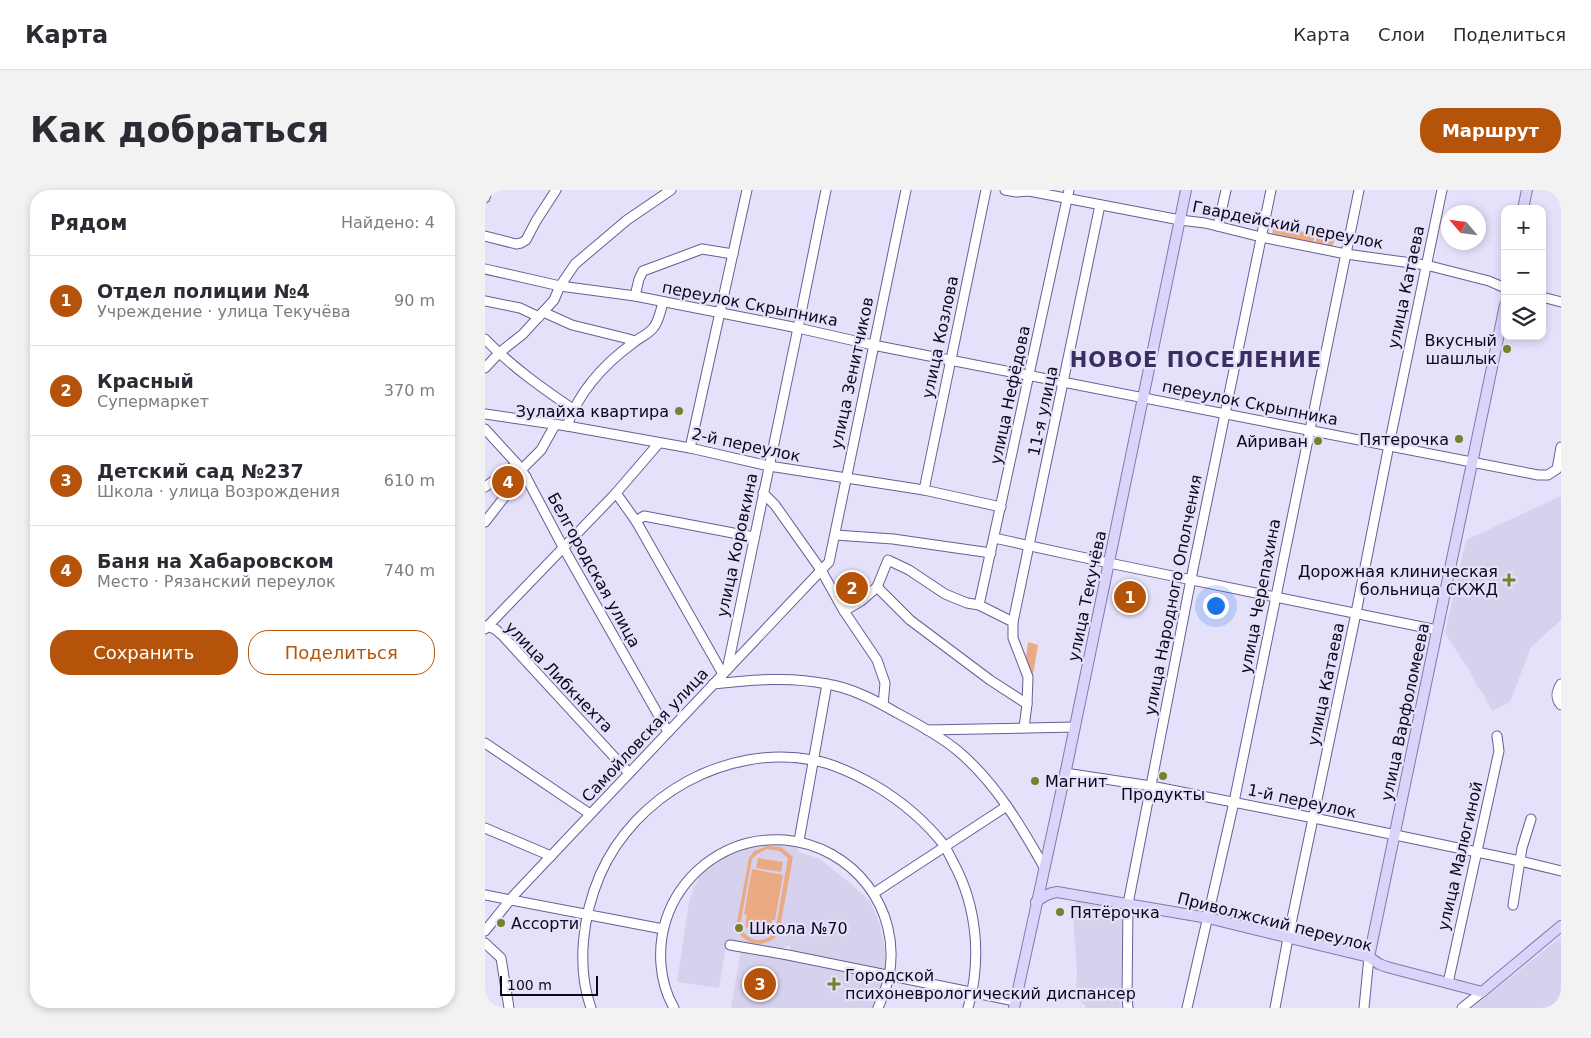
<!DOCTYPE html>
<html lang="ru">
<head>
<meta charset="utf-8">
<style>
	body { margin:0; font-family:"DejaVu Sans",sans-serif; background:#f2f2f3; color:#2b2b33 }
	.controls { position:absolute; right:15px; top:15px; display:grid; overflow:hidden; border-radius:10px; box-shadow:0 2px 8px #0003 }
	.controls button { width:45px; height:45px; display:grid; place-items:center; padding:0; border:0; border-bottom:1px solid #e1e1e2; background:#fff; color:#2b2b33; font:25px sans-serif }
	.compass { position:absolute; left:956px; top:15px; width:45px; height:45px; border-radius:50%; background:#fff; box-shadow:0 2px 8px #0003; rotate:298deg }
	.scale { position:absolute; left:15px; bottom:12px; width:98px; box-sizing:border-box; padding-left:5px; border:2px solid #0d071c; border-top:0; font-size:14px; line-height:18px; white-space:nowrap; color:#0d071c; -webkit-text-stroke:4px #e5e1fa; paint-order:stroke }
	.you { position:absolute; left:730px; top:415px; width:18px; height:18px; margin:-12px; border:4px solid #fff; border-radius:50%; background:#1a73e8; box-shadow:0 0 0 8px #1a73e833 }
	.badge { display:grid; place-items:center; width:32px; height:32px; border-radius:50%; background:#b45309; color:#fff; font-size:16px; font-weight:700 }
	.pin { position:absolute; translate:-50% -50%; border:2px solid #fff; box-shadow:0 1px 5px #0006 }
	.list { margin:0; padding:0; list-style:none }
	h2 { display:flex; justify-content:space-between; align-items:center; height:65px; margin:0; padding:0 20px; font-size:21px }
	h2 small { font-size:16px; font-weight:400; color:#7c7c81 }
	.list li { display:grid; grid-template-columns:32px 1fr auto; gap:15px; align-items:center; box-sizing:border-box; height:90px; padding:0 20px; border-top:1px solid #e1e1e2 }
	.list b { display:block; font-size:19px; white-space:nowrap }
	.list p { margin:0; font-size:16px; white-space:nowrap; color:#7c7c81 }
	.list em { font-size:16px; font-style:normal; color:#7c7c81 }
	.actions { display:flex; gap:10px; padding:15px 20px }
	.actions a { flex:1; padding:11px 0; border:1px solid #b45309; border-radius:20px; text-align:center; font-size:18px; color:#b45309 }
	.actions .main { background:#b45309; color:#fff }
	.icon { flex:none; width:28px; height:28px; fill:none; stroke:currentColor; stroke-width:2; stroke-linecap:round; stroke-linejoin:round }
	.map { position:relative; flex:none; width:1076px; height:818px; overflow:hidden; border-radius:20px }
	header { display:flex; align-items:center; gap:30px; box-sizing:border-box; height:70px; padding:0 25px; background:#fff; border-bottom:1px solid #e1e1e2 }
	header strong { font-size:24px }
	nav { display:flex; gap:28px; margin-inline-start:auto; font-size:18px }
	.intro { display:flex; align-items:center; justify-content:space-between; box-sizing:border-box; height:120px; padding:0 30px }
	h1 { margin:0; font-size:35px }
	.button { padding:12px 22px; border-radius:20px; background:#b45309; color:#fff; font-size:18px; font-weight:700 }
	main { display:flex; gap:30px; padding:0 30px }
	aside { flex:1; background:#fff; border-radius:20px; box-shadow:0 2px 8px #0003 }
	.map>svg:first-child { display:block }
</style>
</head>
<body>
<header>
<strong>Карта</strong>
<nav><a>Карта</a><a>Слои</a><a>Поделиться</a></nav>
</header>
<div class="intro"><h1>Как добраться</h1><a class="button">Маршрут</a></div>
<main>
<aside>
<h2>Рядом<small>Найдено: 4</small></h2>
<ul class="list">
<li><span class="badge">1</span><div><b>Отдел полиции №4</b><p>Учреждение · улица Текучёва</p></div><em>90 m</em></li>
<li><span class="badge">2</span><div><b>Красный</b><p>Супермаркет</p></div><em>370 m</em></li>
<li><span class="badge">3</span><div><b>Детский сад №237</b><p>Школа · улица Возрождения</p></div><em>610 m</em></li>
<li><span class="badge">4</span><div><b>Баня на Хабаровском</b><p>Место · Рязанский переулок</p></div><em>740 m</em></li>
</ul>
<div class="actions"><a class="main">Сохранить</a><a>Поделиться</a></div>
</aside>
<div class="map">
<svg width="1076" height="818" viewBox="0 0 1076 818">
	<rect width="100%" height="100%" fill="#e5e1fa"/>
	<g fill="#d6d1ed">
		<polygon points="1076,306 1076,430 1046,457 1025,512 1007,521 998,503 992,496 987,485 960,443 981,350"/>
		<polygon points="288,653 314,656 313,662 333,668 365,693 384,710 394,732 400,759 400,779 305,760 306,756 305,755 296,759 242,751 234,798 192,792 204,712 209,697 215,686 230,671 249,661 267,655"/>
		<polygon points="591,711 637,720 636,818 600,818 600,815 591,807 592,781 588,724"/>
		<polygon points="1076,747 1076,818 987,818"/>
		<polygon points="256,759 397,788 398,800 387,818 246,818"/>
	</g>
	<g fill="#eaab83" fill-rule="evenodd">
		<polygon points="789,36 830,44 828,54 790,45 787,43"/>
		<polygon points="832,45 850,49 847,58 830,54"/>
		<polygon points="543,452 553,455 548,485 546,485 540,475"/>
		<path d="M282,656L296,657L308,667L294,743C281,760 258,756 251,737L264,668L269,661ZM282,659L294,661L303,668L290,742C279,755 262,752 255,736L267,669L272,664Z"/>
		<polygon points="273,668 298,672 296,682 271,678"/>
		<polygon points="267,679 298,685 290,730 287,730 285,742 260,737 262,725 259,724"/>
	</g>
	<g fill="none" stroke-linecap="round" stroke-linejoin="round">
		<defs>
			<g id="minor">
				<polyline points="520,0 531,2 544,1 695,30 720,33 776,47 861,64 941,75 1004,91 1020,98"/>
				<polyline points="0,8 2,0"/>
				<polyline points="733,36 741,0"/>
				<polyline points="0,46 31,54 36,53 41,50 51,31 71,0"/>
				<polyline points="0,79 75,96 150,106 313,138 388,155 1053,285 1063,285 1072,279 1076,257"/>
				<polyline points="150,106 154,89 158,81 217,59 248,64"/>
				<polyline points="1057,107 1076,112"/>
				<polyline points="0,111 35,118 54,127"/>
				<polyline points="58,122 87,135 140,148 150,151"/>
				<path d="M0,149C26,176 57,198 88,219"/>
				<polyline points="0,178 14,163 38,144 58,122 69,110 75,96 90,74 142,30 186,0"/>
				<polyline points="0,224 82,236 205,258 284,276 439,300 516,317"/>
				<path d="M82,236C94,201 118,175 148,153C155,147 163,145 169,137C174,130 176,120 178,112"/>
				<polyline points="0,239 32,274 41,287 78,357 183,542"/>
				<polyline points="205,258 262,0"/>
				<polyline points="36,280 56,260 70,235"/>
				<polyline points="0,297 32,274"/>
				<polyline points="439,300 501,0"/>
				<polyline points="131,303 151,331 238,484"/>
				<polyline points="278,303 290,315 336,380 359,421 392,470 400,493 398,515"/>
				<polyline points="151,331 159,326 269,347"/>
				<polyline points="0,332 21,305 41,287"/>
				<polyline points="350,345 408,349 506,363"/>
				<polyline points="509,348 624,373 952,440"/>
				<polyline points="392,397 425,430 505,490 542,514"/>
				<polyline points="494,415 584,0"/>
				<polyline points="359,421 376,411 392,397 403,370 424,380 460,404 482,413 494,415 528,432 528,448 543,487 542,514 539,538"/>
				<polyline points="528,432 615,15"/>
				<polyline points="0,436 10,439 17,445 144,583"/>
				<polyline points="0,439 131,303 174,253"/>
				<polyline points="242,480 313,138 341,0"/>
				<path d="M228,494C265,490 305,486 342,494C367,498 390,510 412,523C433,534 455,546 473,561C510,592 536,636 559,677"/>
				<path d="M1076,494C1071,502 1070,508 1076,515"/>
				<polyline points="442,540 590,537"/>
				<polyline points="0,553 105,624"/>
				<polyline points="580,583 666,596 829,628 1035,671 1076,681"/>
				<polyline points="0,638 66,666"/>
				<polyline points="314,651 342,494"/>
				<polyline points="389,703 522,616"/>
				<polyline points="0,705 178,739"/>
				<polyline points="1028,715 1037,658 1046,629"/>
				<polyline points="0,741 30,704 344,372 421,0"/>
				<polyline points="0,753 16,768 24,818"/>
				<polyline points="245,755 303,765 530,811"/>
				<polyline points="963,793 1014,561 1012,546"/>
				<path d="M106,818C91,776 98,725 115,685C150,605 241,554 328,570C350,574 372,585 391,596C416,611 440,631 459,655C462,660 465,666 468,672C492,716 497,769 483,818"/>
				<path d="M189,818C174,792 172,758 181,730C188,708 202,689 219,675C243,656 271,648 300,650C368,656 417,719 404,786C402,797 397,808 393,818"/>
				<polyline points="643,818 642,807 643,714 706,389 786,0"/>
				<polyline points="702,818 749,612 874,0"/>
				<polyline points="790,818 803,748 871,423 904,255 957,0"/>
				<polyline points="879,818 884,767"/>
				<polyline points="977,818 997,802"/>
			</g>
			<g id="major">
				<polyline points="1038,19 1042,0"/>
				<path d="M551,712C558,707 563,703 572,702L723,728L884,767L894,774L902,777L997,802L1076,736"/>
				<polyline points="884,767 1020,115"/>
				<polyline points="529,818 582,575 701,0"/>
			</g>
		</defs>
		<use href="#minor" stroke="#6a5d95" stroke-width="11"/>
		<use href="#major" stroke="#8379aa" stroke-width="12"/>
		<use href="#minor" stroke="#fff" stroke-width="9"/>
		<use href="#major" stroke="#dad3fa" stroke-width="10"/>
	</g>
	<g fill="#797f2a" stroke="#e5e1fa" stroke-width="2">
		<circle cx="1022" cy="159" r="5"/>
		<circle cx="194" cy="221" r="5"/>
		<circle cx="974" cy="249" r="5"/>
		<circle cx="833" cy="251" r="5"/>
		<path d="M1021.5 382.5h5v5h5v5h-5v5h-5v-5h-5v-5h5z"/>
		<circle cx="678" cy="586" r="5"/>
		<circle cx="550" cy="591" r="5"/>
		<circle cx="575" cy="722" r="5"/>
		<circle cx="16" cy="733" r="5"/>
		<circle cx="254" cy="738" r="5"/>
		<path d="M346.5 786.5h5v5h5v5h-5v5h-5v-5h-5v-5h5z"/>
	</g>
	<g text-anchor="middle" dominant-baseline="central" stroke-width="4.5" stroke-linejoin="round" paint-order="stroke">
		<g font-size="16" fill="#0d071c" stroke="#e5e1fa">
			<text transform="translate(803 35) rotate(11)">Гвардейский переулок</text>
			<text transform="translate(921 97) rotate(-78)">улица Катаева</text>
			<text transform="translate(265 114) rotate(11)">переулок Скрыпника</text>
			<text transform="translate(455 147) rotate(-78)">улица Козлова</text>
			<text transform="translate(367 183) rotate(-78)">улица Зенитчиков</text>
			<text transform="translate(525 205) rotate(-78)">улица Нефёдова</text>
			<text transform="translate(765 213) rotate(11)">переулок Скрыпника</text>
			<text transform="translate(558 221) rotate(-78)">11-я улица</text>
			<text transform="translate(261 255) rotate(12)">2-й переулок</text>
			<text transform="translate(252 355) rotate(-78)">улица Коровкина</text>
			<text transform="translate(109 380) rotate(61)">Белгородская улица</text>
			<text transform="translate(688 405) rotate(-79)">улица Народного Ополчения</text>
			<text transform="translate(602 406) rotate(-78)">улица Текучёва</text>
			<text transform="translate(775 406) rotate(-79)">улица Черепахина</text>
			<text transform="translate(74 487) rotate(46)">улица Либкнехта</text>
			<text transform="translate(841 494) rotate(-78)">улица Катаева</text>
			<text transform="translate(920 522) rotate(-78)">улица Варфоломеева</text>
			<text transform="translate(160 545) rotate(-47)">Самойловская улица</text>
			<text transform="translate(817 611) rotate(12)">1-й переулок</text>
			<text transform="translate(975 666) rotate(-77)">улица Малюгиной</text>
			<text transform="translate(790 732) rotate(14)">Приволжский переулок</text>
		</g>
		<g font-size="16" fill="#0d071c" stroke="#e5e1fa" text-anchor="end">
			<text x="1012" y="150">Вкусный<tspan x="1012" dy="18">шашлык</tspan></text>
			<text x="184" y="221">Зулайха квартира</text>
			<text x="964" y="249">Пятерочка</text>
			<text x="823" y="251">Айриван</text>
			<text x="1013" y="381">Дорожная клиническая<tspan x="1013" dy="18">больница СКЖД</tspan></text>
			<text x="560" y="591" text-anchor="start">Магнит</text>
			<text x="678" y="604" text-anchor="middle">Продукты</text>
			<text x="585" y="722" text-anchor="start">Пятёрочка</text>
			<text x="26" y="733" text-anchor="start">Ассорти</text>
			<text x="264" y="738" text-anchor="start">Школа №70</text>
			<text x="360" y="785" text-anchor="start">Городской<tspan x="360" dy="18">психоневрологический диспансер</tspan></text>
		</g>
		<g font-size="21" font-weight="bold" letter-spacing="1" fill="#3a2d5f" stroke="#e5e1fa">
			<text x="711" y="170">НОВОЕ ПОСЕЛЕНИЕ</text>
		</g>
	</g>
</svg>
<div class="controls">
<button>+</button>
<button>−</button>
<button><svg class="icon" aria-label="layers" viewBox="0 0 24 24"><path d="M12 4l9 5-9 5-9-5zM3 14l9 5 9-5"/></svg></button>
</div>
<svg class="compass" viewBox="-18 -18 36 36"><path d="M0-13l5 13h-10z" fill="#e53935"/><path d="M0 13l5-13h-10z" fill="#7c7c81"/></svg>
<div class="scale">100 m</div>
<div class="you"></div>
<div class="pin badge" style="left:645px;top:407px">1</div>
<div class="pin badge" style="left:367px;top:398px">2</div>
<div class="pin badge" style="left:275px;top:794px">3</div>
<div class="pin badge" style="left:23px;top:292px">4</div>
</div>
</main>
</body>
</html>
